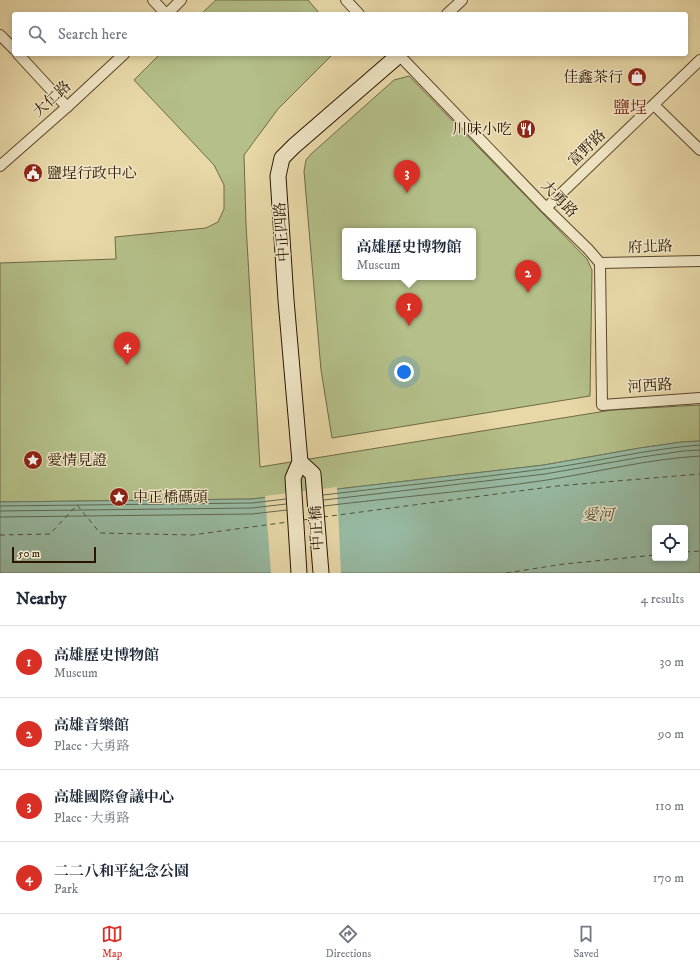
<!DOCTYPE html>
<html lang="en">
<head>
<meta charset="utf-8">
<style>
	body { margin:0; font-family:"IM FELL DW Pica","Noto Serif TC",serif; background:#f6f6f7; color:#1f2937 }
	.controls { position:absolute; right:12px; bottom:12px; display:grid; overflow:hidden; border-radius:4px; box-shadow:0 2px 6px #0003 }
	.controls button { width:36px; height:36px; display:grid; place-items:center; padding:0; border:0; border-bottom:1px solid #e0e1e3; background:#fff; color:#1f2937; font:20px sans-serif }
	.scale { position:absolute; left:12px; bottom:10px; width:84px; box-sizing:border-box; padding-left:4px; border:2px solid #291401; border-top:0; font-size:11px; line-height:14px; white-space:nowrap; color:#291401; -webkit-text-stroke:3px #f0e6c6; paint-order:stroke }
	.you { position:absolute; left:404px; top:372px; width:14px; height:14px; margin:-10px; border:3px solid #fff; border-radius:50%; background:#1a73e8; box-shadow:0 0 0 6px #1a73e833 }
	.badge { display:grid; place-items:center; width:26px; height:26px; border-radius:50%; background:#d93025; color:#fff; font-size:13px; font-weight:700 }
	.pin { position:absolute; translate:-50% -33px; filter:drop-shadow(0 1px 2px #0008) }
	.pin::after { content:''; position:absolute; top:21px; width:14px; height:12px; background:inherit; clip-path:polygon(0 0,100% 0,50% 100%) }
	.popup { position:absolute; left:342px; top:228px; width:134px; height:52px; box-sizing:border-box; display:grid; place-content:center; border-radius:4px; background:#fff; filter:drop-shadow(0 1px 3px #0005); font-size:13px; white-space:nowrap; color:#747a83 }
	.popup b { font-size:15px; color:#1f2937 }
	.popup::after { content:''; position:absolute; left:50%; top:100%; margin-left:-8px; border:8px solid transparent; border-top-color:#fff }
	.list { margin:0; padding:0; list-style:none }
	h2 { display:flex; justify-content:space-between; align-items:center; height:52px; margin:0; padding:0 16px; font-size:17px }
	h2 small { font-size:13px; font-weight:400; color:#747a83 }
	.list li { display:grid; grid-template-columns:26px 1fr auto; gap:12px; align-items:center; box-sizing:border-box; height:72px; padding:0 16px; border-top:1px solid #e0e1e3 }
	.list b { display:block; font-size:15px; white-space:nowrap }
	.list p { margin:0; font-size:13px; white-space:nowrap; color:#747a83 }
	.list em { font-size:13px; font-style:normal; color:#747a83 }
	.icon { flex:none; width:22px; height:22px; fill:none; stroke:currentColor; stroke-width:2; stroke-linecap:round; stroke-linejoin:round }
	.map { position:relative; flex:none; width:700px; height:573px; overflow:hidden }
	.search { position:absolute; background:#fff; box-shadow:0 2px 6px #0003; left:12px; right:12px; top:12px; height:44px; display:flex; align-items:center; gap:10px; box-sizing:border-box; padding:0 14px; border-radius:4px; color:#747a83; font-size:15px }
	.sheet { height:340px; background:#fff }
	nav { display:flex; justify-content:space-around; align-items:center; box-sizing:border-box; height:56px; border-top:1px solid #e0e1e3; background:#fff; font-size:11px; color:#747a83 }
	nav a { display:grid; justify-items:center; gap:2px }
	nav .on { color:#d93025 }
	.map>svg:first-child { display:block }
</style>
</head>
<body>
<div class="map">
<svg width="700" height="573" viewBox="0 0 700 573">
	<rect width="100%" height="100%" fill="#e8d8a8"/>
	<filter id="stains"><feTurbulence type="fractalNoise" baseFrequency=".005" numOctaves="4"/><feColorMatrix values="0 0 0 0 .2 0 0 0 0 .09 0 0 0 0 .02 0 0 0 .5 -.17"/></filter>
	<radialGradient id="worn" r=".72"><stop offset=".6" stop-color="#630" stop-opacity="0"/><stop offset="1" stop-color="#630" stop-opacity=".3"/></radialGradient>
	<g fill="#b4bf89" stroke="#6e6a45" fill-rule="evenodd">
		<polygon points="216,0 308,0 320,14 201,14"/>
		<polygon points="160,54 333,54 278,109 244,155 246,224 260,467 612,410 700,405 700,441 682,442 640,448 544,465 252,499 0,502 0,263 116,259 115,237 206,228 218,222 224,209 224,185 214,165 134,80"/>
		<path d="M409,76L587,259L592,270L590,396L332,438L321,370L304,171L306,160L311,154L394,80ZM345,231H473V277H345Z"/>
	</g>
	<path fill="#98bba4" stroke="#6c7863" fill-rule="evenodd" d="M700,441V573H0V502L252,499L544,465L640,448L682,442ZM655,528H685V558H655Z"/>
	<polygon fill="#e8d8a8" points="337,487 341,573 271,573 265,496"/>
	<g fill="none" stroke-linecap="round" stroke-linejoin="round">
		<g stroke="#606852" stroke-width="1">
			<path d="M323,495C397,486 470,479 544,469C596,462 647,449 700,445"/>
			<polyline points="324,500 545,474 642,457 683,451 700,450"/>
			<polyline points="0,506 252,503 286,499"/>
			<path d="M324,506C398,497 473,491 547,480C598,472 648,459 700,456"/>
			<polyline points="0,511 252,508 286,504"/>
			<polyline points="0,517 252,514 287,510"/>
		</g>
		<g stroke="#504e3a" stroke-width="1" stroke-dasharray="5 4" stroke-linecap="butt">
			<polyline points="323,517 557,486 700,474"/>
			<polyline points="303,520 310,519"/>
			<polyline points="0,535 50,534 77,505 100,533 192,535 288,522"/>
			<polyline points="685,552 700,551"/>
			<polyline points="506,573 564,564 655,555"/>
		</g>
		<defs>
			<g id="street">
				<polyline points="153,0 166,14"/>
				<polyline points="346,0 359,14"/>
				<polyline points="167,14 181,0"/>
				<polyline points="447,14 462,0"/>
				<polyline points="0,35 14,49"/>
				<polyline points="18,54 67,107"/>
				<polyline points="398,54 546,208 588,249 600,263 602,405 700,398"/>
				<polyline points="654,105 700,150"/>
				<polyline points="0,166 67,107 124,54"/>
				<polyline points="546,208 700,60"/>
				<polyline points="600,263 700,261"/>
			</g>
			<g id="secondary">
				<polyline points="300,462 313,474 321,573"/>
				<polyline points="299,573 293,478 300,462 286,300 278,176 282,158 294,146 399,55"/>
			</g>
		</defs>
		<use href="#street" stroke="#59452b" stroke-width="12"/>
		<use href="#secondary" stroke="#291401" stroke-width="17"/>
		<use href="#street" stroke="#f0e6c6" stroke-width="10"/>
		<use href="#secondary" stroke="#f0e6c6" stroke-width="15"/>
	</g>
	<defs>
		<symbol id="shop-disc" viewBox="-11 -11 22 22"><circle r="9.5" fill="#8f2418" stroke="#f0e6c6"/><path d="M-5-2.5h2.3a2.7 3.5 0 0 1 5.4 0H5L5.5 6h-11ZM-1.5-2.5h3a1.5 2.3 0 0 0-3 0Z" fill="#fff"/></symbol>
		<symbol id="restaurant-disc" viewBox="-11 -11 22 22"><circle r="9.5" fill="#8f2418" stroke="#f0e6c6"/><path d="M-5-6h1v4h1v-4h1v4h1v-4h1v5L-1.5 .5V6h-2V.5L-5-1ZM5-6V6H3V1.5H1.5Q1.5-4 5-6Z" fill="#fff"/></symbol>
		<symbol id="civic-disc" viewBox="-11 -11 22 22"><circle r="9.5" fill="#8f2418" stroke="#f0e6c6"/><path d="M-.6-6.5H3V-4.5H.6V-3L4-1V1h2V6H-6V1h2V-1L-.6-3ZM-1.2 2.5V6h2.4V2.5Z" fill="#fff"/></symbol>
		<symbol id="sight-disc" viewBox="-11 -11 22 22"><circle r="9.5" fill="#8f2418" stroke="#f0e6c6"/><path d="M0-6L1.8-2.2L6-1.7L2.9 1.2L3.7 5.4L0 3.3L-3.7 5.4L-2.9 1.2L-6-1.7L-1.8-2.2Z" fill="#fff"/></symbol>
	</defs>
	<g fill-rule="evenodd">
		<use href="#shop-disc" x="626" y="66" width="22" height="22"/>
		<use href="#restaurant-disc" x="515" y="118" width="22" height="22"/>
		<use href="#civic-disc" x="22" y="162" width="22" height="22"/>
		<use href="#sight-disc" x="22" y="449" width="22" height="22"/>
		<use href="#sight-disc" x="108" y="486" width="22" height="22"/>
	</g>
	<g text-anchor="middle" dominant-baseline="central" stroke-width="3" stroke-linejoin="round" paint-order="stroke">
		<g font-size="15" fill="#291401" stroke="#f0e6c6" text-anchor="start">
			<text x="623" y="77" text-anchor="end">佳鑫茶行</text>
			<text x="512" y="129" text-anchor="end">川味小吃</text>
			<text x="47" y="173">鹽埕行政中心</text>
			<text x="47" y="460">愛情見證</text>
			<text x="133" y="497">中正橋碼頭</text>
		</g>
		<g font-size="15" fill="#291401" stroke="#f0e6c6">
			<text transform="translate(52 99) rotate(-42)">大仁路</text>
			<text transform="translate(587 148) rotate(-44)">富野路</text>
			<text transform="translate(559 199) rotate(46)">大勇路</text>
			<text transform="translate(282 232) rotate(-94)">中正四路</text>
			<text transform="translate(650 247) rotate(-2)">府北路</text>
			<text transform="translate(650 386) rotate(-4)">河西路</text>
			<text transform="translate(317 528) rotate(-94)">中正橋</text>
		</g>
		<g font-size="16" font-style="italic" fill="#504e3a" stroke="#f0e6c6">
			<text x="598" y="515">愛河</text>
		</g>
		<g font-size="17" fill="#7a1f14" stroke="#f0e6c6">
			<text x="630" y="108">鹽埕</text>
		</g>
	</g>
	<rect width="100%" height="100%" filter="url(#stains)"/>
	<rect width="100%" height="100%" fill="url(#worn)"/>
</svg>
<div class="controls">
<button><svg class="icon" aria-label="locate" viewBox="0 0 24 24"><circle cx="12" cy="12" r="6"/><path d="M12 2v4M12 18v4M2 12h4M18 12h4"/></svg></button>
</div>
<div class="scale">50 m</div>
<div class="you"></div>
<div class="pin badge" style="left:409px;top:326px">1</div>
<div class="popup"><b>高雄歷史博物館</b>Museum</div>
<div class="pin badge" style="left:528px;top:293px">2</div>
<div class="pin badge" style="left:407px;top:193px">3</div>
<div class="pin badge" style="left:127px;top:365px">4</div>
<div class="search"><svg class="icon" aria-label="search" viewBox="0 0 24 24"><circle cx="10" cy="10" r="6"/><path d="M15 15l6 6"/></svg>Search here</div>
</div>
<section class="sheet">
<h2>Nearby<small>4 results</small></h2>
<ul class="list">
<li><span class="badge">1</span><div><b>高雄歷史博物館</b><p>Museum</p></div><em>30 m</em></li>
<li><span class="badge">2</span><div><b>高雄音樂館</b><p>Place · 大勇路</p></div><em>90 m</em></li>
<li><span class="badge">3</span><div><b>高雄國際會議中心</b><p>Place · 大勇路</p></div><em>110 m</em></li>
<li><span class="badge">4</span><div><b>二二八和平紀念公園</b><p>Park</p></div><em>170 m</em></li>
</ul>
</section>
<nav>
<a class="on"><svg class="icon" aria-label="map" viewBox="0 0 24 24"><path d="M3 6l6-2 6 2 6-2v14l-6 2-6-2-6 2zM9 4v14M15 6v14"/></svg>Map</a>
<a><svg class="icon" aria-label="directions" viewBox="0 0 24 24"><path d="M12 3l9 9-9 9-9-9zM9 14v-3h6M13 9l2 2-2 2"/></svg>Directions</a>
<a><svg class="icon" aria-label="saved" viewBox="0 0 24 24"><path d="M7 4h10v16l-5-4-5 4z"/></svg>Saved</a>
</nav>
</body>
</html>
